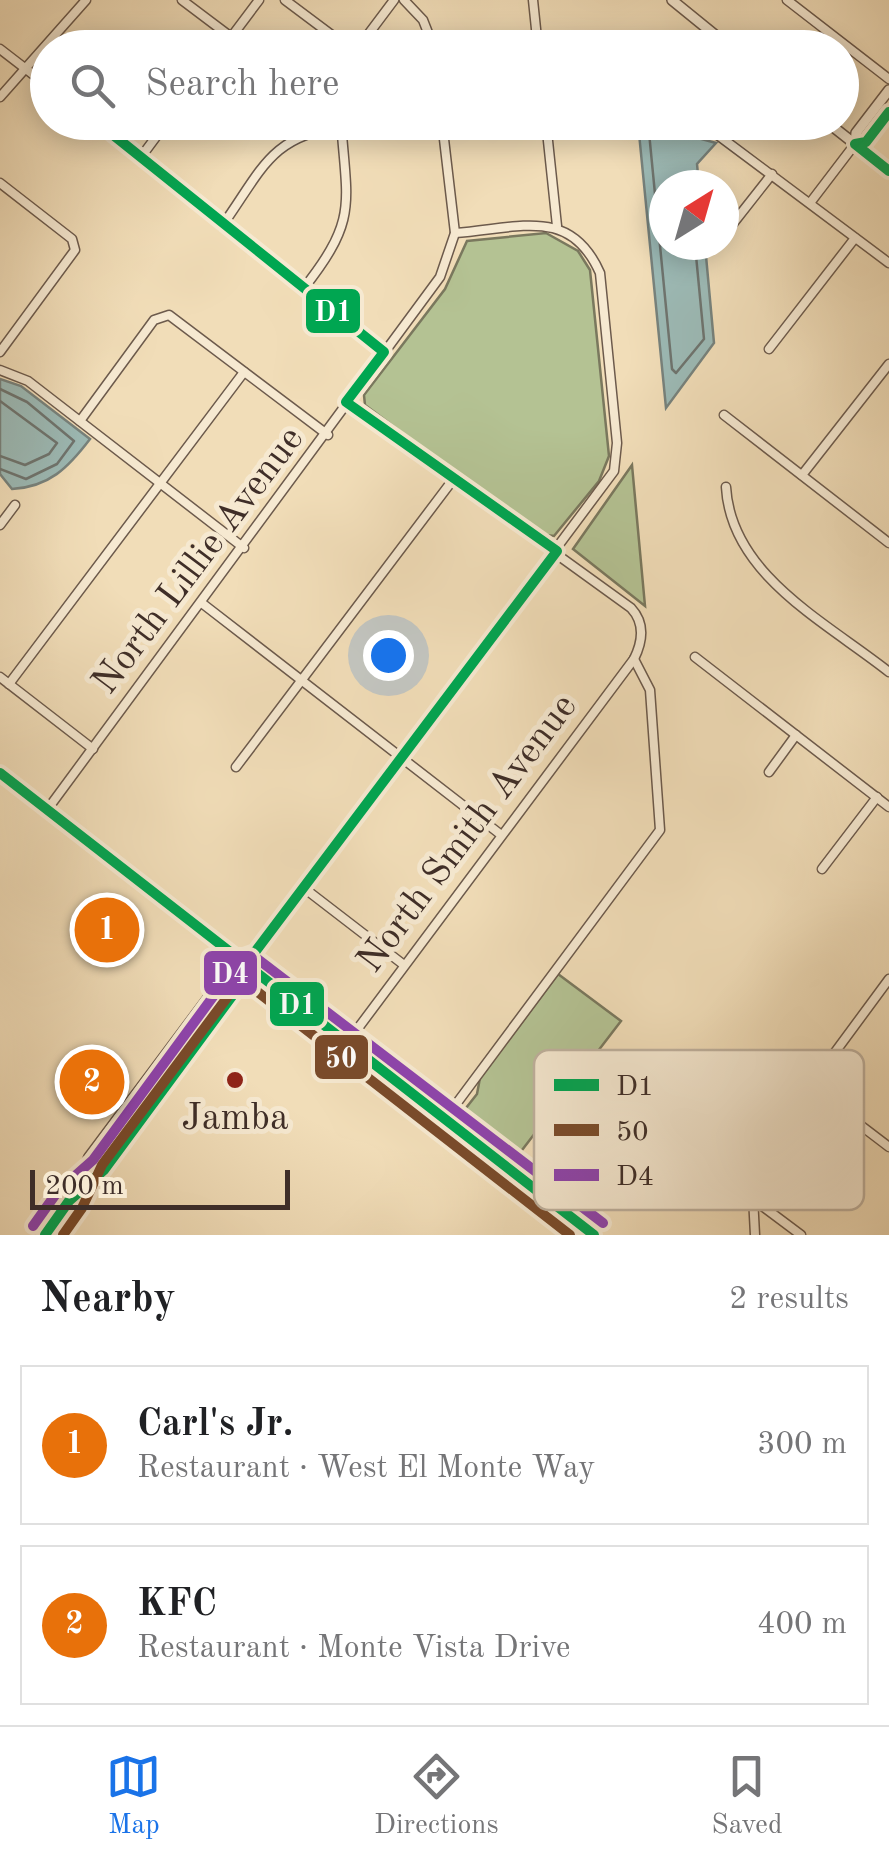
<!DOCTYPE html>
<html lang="en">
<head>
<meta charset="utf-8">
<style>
	body { margin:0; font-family:"Old Standard TT",serif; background:#f6f6f6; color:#202124 }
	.compass { position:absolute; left:649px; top:170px; width:90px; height:90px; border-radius:50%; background:#fff; box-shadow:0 5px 25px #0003; rotate:37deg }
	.scale { position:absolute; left:30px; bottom:25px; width:260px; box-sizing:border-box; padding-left:10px; border:5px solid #3f2e28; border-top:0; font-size:28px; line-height:35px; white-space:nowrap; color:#3f2e28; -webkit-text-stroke:8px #f6e9d1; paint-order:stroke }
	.you { position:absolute; left:388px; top:655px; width:35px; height:35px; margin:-25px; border:8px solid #fff; border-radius:50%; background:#1a73e8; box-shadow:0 0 0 15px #1a73e833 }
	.badge { display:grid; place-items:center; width:65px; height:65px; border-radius:50%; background:#1a73e8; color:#fff; font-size:32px; font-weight:700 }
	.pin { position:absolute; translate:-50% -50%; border:5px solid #fff; box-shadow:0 2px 10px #0006 }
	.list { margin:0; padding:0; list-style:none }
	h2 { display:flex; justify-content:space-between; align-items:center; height:130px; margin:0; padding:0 40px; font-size:42px }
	h2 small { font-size:32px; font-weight:400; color:#757577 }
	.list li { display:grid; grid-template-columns:65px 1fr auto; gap:30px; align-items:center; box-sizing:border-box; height:160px; margin:0 20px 20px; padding:0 20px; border:2px solid #e0e0e0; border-radius:0px }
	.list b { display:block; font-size:38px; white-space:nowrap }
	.list p { margin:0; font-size:32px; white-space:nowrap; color:#757577 }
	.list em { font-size:32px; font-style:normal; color:#757577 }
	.icon { flex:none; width:55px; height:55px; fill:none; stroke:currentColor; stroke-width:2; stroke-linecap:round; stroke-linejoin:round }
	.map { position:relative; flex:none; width:889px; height:1235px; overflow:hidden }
	.search { position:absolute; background:#fff; box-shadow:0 5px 25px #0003; left:30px; right:30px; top:30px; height:110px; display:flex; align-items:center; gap:25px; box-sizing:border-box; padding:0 35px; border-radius:55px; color:#757577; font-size:38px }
	.sheet { height:490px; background:#fff }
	nav { display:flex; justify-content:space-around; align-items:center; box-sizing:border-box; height:140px; border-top:2px solid #e0e0e0; background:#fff; font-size:28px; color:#757577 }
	nav a { display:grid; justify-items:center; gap:5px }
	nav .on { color:#1a73e8 }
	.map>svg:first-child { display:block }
</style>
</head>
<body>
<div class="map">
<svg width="889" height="1235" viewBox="0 0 889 1235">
	<rect width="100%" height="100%" fill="#f1ddb8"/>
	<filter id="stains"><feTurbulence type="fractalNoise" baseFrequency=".002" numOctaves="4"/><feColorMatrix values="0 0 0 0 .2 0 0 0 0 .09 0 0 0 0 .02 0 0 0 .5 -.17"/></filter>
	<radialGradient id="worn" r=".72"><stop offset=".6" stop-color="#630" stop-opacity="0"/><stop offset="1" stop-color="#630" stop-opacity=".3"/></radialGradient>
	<g fill="#b4c293" stroke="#7a785e" stroke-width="2.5">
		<polygon points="546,233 578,251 590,270 609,456 599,481 554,536 538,534 365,405 364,395 445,289 467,241"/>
		<polygon points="632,465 645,606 573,549"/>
		<polygon points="558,974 621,1021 519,1154 468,1115 466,1108 477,1094 480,1078"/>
	</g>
	<g fill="#9cbab6" stroke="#77827d" stroke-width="2.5">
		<polygon points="638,123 687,123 694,137 716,143 697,164 699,185 664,185 664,245 705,245 714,343 666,408"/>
		<path d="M0,379L21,386L90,439C68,468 49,487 12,489L0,474Z"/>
	</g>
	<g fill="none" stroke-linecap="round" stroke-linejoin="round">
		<g stroke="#6e746f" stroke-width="2.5">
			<polyline points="648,122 672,369 676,373 704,339 695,245"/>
			<polyline points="0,389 27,402 74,441 57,464 26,479 0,469"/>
			<polyline points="0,401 57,443 49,454 25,465 0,456"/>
		</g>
		<defs>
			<g id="minor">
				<polyline points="182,0 231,37"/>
				<polyline points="285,0 349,48"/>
				<polyline points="404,0 423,20 434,48"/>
				<polyline points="533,0 538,48"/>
				<polyline points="787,0 889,79"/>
				<polyline points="223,48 259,0"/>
				<polyline points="358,48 394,0"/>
				<polyline points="0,49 48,86"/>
				<polyline points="0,97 86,0"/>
				<polyline points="96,122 384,352"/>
				<polyline points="546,122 557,226"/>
				<polyline points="703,124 889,263"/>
				<polyline points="141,157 167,122"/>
				<polyline points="0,183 72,239 75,250 0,352"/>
				<polyline points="810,203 855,144"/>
				<path d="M222,226C261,172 270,135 341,127"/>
				<polyline points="724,235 772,174"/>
				<path d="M304,288C358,219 347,205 341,122"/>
				<polyline points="769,349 855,238"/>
				<polyline points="0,370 28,381 244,548"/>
				<path d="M346,402L631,608C645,623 643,641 634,659L347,1043"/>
				<polyline points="724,415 889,543"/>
				<polyline points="80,421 154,320 169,315 328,435"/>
				<polyline points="802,475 889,364"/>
				<path d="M726,487C731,575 826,622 889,672"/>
				<polyline points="0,525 15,505"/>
				<polyline points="203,604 500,834"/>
				<polyline points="695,657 889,807"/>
				<polyline points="0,677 93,749"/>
				<polyline points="9,684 244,372"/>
				<polyline points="236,767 452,481"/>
				<polyline points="769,772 796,735"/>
				<polyline points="47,810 440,277 455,233 442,122"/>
				<polyline points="822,869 877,797"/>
				<polyline points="304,888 404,965"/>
				<path d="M255,952L614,471L617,443L600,273C570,205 517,229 455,233"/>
				<polyline points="809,1086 889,1147"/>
				<polyline points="445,1119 660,830 650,690 634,659"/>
				<polyline points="753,1199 801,1235"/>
				<polyline points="755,1235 752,1178 763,1150 889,979"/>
			</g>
			<g id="tertiary">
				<polyline points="672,0 731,48"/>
				<polyline points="827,122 889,171"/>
				<polyline points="855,144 856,133 889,90"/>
				<polyline points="855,144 866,142 889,112"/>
				<polyline points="45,1235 69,1201 89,1157 238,958 255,952 252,969 104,1170 69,1201"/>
			</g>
			<polyline id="primary" points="0,773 594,1235"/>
		</defs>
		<use href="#minor" stroke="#6c5a4c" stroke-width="11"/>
		<use href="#tertiary" stroke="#6c5a4c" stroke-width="12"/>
		<use href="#primary" stroke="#3f2e28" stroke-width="15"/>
		<use href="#minor" stroke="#f6e9d1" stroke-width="8"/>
		<use href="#tertiary" stroke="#f6e9d1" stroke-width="9"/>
		<use href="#primary" stroke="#f1ddb8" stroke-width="11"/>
		<defs>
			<g id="bus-1">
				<polyline points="889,112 866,142 855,144 889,171"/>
				<polyline points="97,122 384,352 346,402 557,551 255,952 238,958"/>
				<polyline points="0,773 594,1235"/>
				<polyline points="45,1235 69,1201 104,1170 252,969"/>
			</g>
			<polyline id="bus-2" points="63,1235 82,1208 102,1165 241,979 570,1235"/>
			<polyline id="bus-3" points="33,1226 58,1191 93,1160 240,960 251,954 603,1223"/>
		</defs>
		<use href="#bus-1" stroke="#f6e9d1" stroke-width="18"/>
		<use href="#bus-2" stroke="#f6e9d1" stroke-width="18"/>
		<use href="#bus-3" stroke="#f6e9d1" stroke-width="18"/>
		<use href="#bus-1" stroke="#00a651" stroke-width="10"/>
		<use href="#bus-2" stroke="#7a4b2a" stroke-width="10"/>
		<use href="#bus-3" stroke="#8e44ad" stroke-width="10"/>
	</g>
	<circle fill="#8f2418" stroke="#f6e9d1" stroke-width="4" cx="235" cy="1080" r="10"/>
	<g text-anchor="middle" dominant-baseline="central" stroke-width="10" stroke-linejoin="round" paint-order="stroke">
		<g font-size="38" fill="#3f2e28" stroke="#f6e9d1">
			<text transform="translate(199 561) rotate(-53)">North Lillie Avenue</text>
			<text transform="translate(468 834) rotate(-53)">North Smith Avenue</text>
		</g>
		<g font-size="38" fill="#3f2e28" stroke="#f6e9d1">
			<text x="235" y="1119">Jamba</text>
		</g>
	</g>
	<rect x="534" y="1050" width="330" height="160" rx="15" fill="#f6e9d1" stroke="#bfb19e" stroke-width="2.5"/>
	<rect x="554" y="1079" width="45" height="12" fill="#00a651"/>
	<rect x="554" y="1124" width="45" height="12" fill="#7a4b2a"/>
	<rect x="554" y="1169" width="45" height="12" fill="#8e44ad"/>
	<g font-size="28" fill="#3f2e28">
		<text x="616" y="1095">D1</text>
		<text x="616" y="1140">50</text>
		<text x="616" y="1185">D4</text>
	</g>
	<g stroke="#f6e9d1" stroke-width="4">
		<rect x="304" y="287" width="58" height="48" rx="10" fill="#00a651"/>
		<rect x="202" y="949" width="57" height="48" rx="10" fill="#8e44ad"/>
		<rect x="268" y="980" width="58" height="48" rx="10" fill="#00a651"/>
		<rect x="313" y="1033" width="57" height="48" rx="10" fill="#7a4b2a"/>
	</g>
	<g font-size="28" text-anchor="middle" font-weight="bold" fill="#fff">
		<text x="333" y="321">D1</text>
		<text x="230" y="983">D4</text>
		<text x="297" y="1014">D1</text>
		<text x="341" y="1067">50</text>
	</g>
	<rect width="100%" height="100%" filter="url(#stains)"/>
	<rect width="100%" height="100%" fill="url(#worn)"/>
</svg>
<svg class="compass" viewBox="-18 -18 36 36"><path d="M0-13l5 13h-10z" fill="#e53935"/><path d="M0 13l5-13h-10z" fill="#757577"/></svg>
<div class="scale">200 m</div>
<div class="you"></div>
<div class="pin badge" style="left:107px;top:930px;background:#e8710a">1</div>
<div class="pin badge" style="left:92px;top:1082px;background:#e8710a">2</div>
<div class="search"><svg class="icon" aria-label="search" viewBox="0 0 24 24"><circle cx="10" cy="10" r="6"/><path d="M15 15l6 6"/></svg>Search here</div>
</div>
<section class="sheet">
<h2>Nearby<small>2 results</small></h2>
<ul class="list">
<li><span class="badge" style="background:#e8710a">1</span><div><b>Carl's Jr.</b><p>Restaurant · West El Monte Way</p></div><em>300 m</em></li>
<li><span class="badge" style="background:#e8710a">2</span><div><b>KFC</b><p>Restaurant · Monte Vista Drive</p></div><em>400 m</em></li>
</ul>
</section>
<nav>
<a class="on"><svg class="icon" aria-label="map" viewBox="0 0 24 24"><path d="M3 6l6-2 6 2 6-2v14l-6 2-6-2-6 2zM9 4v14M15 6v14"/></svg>Map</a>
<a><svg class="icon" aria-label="directions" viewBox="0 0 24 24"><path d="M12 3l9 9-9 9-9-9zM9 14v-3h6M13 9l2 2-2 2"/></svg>Directions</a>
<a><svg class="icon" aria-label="saved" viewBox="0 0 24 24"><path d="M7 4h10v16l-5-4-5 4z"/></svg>Saved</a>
</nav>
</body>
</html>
